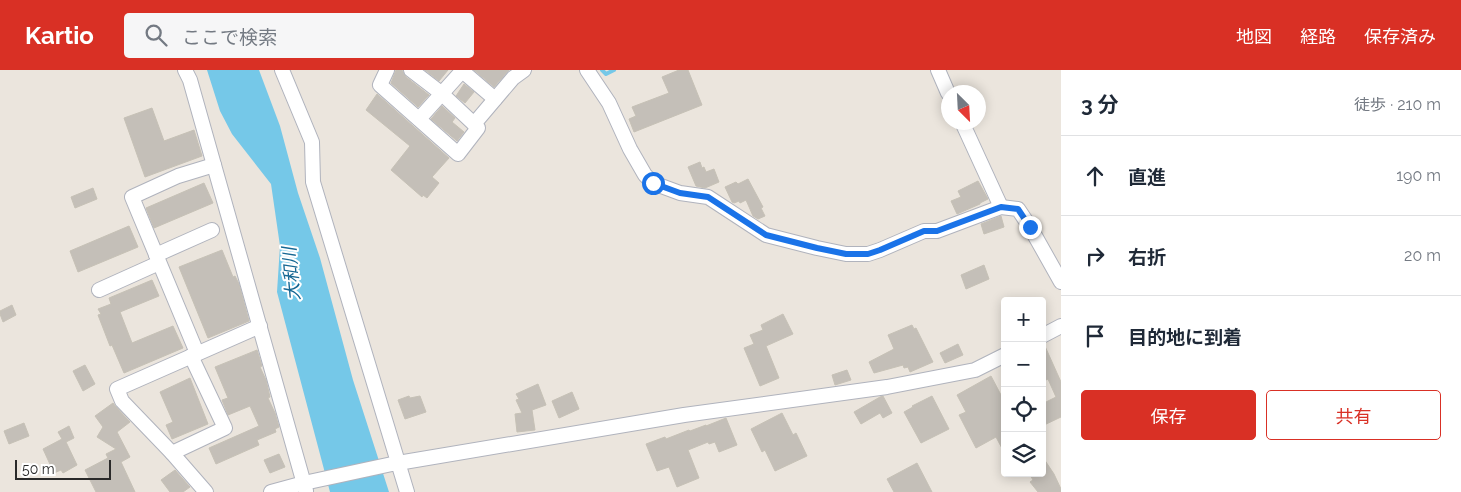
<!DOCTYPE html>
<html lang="ja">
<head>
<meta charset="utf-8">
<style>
	body { margin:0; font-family:Raleway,"Noto Sans JP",sans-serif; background:#f6f6f7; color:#1f2937 }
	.controls { position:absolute; right:15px; bottom:15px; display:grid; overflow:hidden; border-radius:5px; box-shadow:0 2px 12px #0003 }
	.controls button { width:45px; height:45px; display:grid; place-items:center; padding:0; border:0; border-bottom:1px solid #e0e1e3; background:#fff; color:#1f2937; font:25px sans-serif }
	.compass { position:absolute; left:941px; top:15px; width:45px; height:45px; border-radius:50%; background:#fff; box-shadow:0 2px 12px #0003; rotate:156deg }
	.scale { position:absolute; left:15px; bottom:12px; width:96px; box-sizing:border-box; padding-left:5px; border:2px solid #2a2a2a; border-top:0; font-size:14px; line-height:18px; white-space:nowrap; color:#2a2a2a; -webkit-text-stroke:4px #fff; paint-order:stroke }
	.stop { position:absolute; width:15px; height:15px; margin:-11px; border:4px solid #1a73e8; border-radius:50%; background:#fff }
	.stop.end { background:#1a73e8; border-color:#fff; box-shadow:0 1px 5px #0008 }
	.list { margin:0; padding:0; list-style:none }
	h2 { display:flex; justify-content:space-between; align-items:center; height:65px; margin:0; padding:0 20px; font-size:21px }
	h2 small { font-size:16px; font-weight:400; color:#747a83 }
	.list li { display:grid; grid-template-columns:32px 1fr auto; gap:15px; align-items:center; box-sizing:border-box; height:80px; padding:0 20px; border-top:1px solid #e0e1e3 }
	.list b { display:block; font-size:19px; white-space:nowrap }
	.list em { font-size:16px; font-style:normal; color:#747a83 }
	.actions { display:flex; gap:10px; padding:15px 20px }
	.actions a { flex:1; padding:11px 0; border:1px solid #d93025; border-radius:5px; text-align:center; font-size:18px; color:#d93025 }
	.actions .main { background:#d93025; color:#fff }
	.icon { flex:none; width:28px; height:28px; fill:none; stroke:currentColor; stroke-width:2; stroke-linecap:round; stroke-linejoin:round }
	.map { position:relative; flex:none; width:1061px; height:422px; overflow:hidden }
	header { display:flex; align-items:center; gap:30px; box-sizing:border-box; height:70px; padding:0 25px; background:#d93025; color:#fff }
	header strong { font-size:24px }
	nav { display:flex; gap:28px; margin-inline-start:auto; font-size:18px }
	.search { width:350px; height:45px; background:#f6f6f7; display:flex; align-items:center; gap:12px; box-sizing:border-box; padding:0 18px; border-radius:5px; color:#747a83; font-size:19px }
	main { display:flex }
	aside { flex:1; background:#fff }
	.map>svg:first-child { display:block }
</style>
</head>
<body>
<header>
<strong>Kartio</strong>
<div class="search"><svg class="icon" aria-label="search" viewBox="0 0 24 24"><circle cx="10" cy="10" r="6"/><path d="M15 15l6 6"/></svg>ここで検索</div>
<nav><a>地図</a><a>経路</a><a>保存済み</a></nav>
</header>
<main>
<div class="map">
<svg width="1061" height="422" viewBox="0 0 1061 422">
	<rect width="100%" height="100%" fill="#ebe5dd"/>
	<polygon fill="#75c8e8" points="207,0 259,0 280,56 298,123 320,188 353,310 389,422 330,422 277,222 280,176 271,114 232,64 220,41"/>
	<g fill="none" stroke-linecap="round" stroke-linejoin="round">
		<polyline stroke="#75c8e8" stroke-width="4" points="602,0 606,4 614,0"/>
	</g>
	<g fill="#c4bfb8" stroke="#c6c1b6">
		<polygon points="396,0 402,0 406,7 429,25 418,37 391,13"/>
		<polygon points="425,0 448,0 439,11"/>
		<polygon points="474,0 509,0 494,17"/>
		<polygon points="679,0 688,0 702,35 634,62 629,49 636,46 632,37 669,23 662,7"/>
		<polygon points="464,14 474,22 465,33 456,26"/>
		<polygon points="377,24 449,88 432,107 439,113 427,128 423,125 422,127 391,100 410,76 366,40"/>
		<polygon points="442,36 455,48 452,52 464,62 457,71 431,49"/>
		<polygon points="152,38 164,71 194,60 202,86 145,107 124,48"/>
		<polygon points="700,92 702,98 704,97 706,102 714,99 719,112 705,118 696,116 688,97"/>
		<polygon points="748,109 763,137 761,138 765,146 758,149 753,146 746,130 740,133 739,131 734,133 732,132 725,117 736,112 738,114"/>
		<polygon points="978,111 988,129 980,133 980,134 957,144 951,131 961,127 958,121"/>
		<polygon points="204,113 213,133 154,158 146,138"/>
		<polygon points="93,118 97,129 75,138 71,127"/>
		<polygon points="1001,146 1004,157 984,164 981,154"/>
		<polygon points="129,156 138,177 78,202 70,181"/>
		<polygon points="222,180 233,207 235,206 239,214 249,251 208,268 179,197"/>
		<polygon points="984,195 989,209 966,219 961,205"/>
		<polygon points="152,210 159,226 120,242 132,273 173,256 183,278 124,303 112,275 110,276 98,245 101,244 98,239 111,234 109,228"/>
		<polygon points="12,235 16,245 3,252 0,244 0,241"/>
		<polygon points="783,244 793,264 766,276 779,308 760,316 744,278 754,274 750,265 763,260 761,255"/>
		<polygon points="912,255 914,259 916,258 933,292 910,302 908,297 904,298 903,295 874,303 869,292 894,279 888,265"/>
		<polygon points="958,274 963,285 945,293 940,283"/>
		<polygon points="1044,274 1061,312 1061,347 1042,356 1042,334 1056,327 1048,309 1042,312 1042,275"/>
		<polygon points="257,280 262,296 260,297 266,310 270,327 268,328 275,343 279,357 275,359 276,362 257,370 259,375 216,394 209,378 259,356 250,336 228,345 222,330 228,328 215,297"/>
		<polygon points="85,295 95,314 83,321 73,301"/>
		<polygon points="847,300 851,310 835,315 832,305"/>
		<polygon points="991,306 1001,325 1005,323 1005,384 996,367 976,378 959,345 966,342 957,325"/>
		<polygon points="190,308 208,354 172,369 166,355 173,352 160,322"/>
		<polygon points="538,314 546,335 532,340 535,360 517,362 515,344 522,343 516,330 519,329 516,324"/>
		<polygon points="572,322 579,339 559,348 552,331"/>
		<polygon points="409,326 410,328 420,326 426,342 405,349 398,330"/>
		<polygon points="883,326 892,343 883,348 880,343 861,354 854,342 880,327"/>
		<polygon points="932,326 949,359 921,373 904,342 913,337 912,336"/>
		<polygon points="113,333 116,337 130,352 117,362 130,387 121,392 135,422 96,422 85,400 108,388 106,384 116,379 97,367 103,357 95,346"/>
		<polygon points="782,343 793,365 796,363 807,386 775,401 765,380 762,382 751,359"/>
		<polygon points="726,348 737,375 719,382 715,372 709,374 708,372 688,380 699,408 677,417 669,397 657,401 646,374 665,367 666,369 689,360 690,361 706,355 706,356"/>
		<polygon points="24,353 29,366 9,374 4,361"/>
		<polygon points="69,356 74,368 66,372 77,395 63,403 61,400 54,403 43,379 62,369 58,362"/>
		<polygon points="279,384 285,397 270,403 264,390"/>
		<polygon points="1042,386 1054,404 1061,419 1061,422 1038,422 1030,412 1033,410 1029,403 1042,403"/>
		<polygon points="917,393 932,422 894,422 887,409"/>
		<polygon points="175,400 190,417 183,422 170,422 161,410"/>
	</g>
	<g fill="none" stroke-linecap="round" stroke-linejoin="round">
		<defs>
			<g id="minor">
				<polyline points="185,0 190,10 306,421"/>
				<polyline points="282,0 312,72 313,112 407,422"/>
				<polyline points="387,0 380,15 458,84 478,58 474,54"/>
				<polyline points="411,0 441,23 474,54 513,8 524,0"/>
				<polyline points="461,0 495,29"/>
				<polyline points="587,0 609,33 630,79 645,105 653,113 680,123 708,127 766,165 817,178 846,184 868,184 880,180 924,161 937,161 1001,137 1018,139 1030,157 1061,212"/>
				<polyline points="938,0 948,23"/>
				<polyline points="419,49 462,1"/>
				<polyline points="962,52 1001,137"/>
				<polyline points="156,185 212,160"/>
				<polyline points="99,220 159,193"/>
				<polyline points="1042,266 1061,256"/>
				<polyline points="197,283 132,127 178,106 214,95"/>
				<polyline points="172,383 225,358 191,286"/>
				<polyline points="206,422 172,383 122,331 117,319 260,256"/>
				<polyline points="271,422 304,413 392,394 684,345 887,317 975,300 1005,285"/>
			</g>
		</defs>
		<use href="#minor" stroke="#b0b3bd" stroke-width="16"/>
		<use href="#minor" stroke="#fff" stroke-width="14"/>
	</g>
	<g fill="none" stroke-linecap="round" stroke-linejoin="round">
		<polyline stroke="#1a73e8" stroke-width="6" points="653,113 680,123 708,127 766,165 817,178 846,184 868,184 880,180 924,161 937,161 1001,137 1018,139 1030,157"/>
	</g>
	<g text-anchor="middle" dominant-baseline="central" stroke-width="4" stroke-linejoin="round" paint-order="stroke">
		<g font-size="18" font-style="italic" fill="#156793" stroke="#fff">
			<text transform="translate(291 204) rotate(-95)">大和川</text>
		</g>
	</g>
</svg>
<div class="controls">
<button>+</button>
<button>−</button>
<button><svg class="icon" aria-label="locate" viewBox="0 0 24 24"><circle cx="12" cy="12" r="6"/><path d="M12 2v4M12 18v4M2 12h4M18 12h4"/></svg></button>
<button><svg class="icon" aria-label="layers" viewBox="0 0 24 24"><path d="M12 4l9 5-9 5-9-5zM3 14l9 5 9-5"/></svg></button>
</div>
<svg class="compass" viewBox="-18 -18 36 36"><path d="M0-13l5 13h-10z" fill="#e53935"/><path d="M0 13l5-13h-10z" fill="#747a83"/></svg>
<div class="scale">50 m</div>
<div class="stop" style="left:653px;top:113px"></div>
<div class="stop end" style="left:1030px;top:157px"></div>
</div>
<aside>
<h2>3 分<small>徒歩 · 210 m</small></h2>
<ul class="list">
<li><svg class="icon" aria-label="ahead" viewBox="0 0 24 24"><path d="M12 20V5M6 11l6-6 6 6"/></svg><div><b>直進</b></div><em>190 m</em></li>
<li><svg class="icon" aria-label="right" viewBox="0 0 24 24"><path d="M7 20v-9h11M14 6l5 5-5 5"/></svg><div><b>右折</b></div><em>20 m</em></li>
<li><svg class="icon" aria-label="arrive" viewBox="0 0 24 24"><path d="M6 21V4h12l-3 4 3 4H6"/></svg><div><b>目的地に到着</b></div></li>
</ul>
<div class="actions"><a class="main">保存</a><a>共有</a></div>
</aside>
</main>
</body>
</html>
